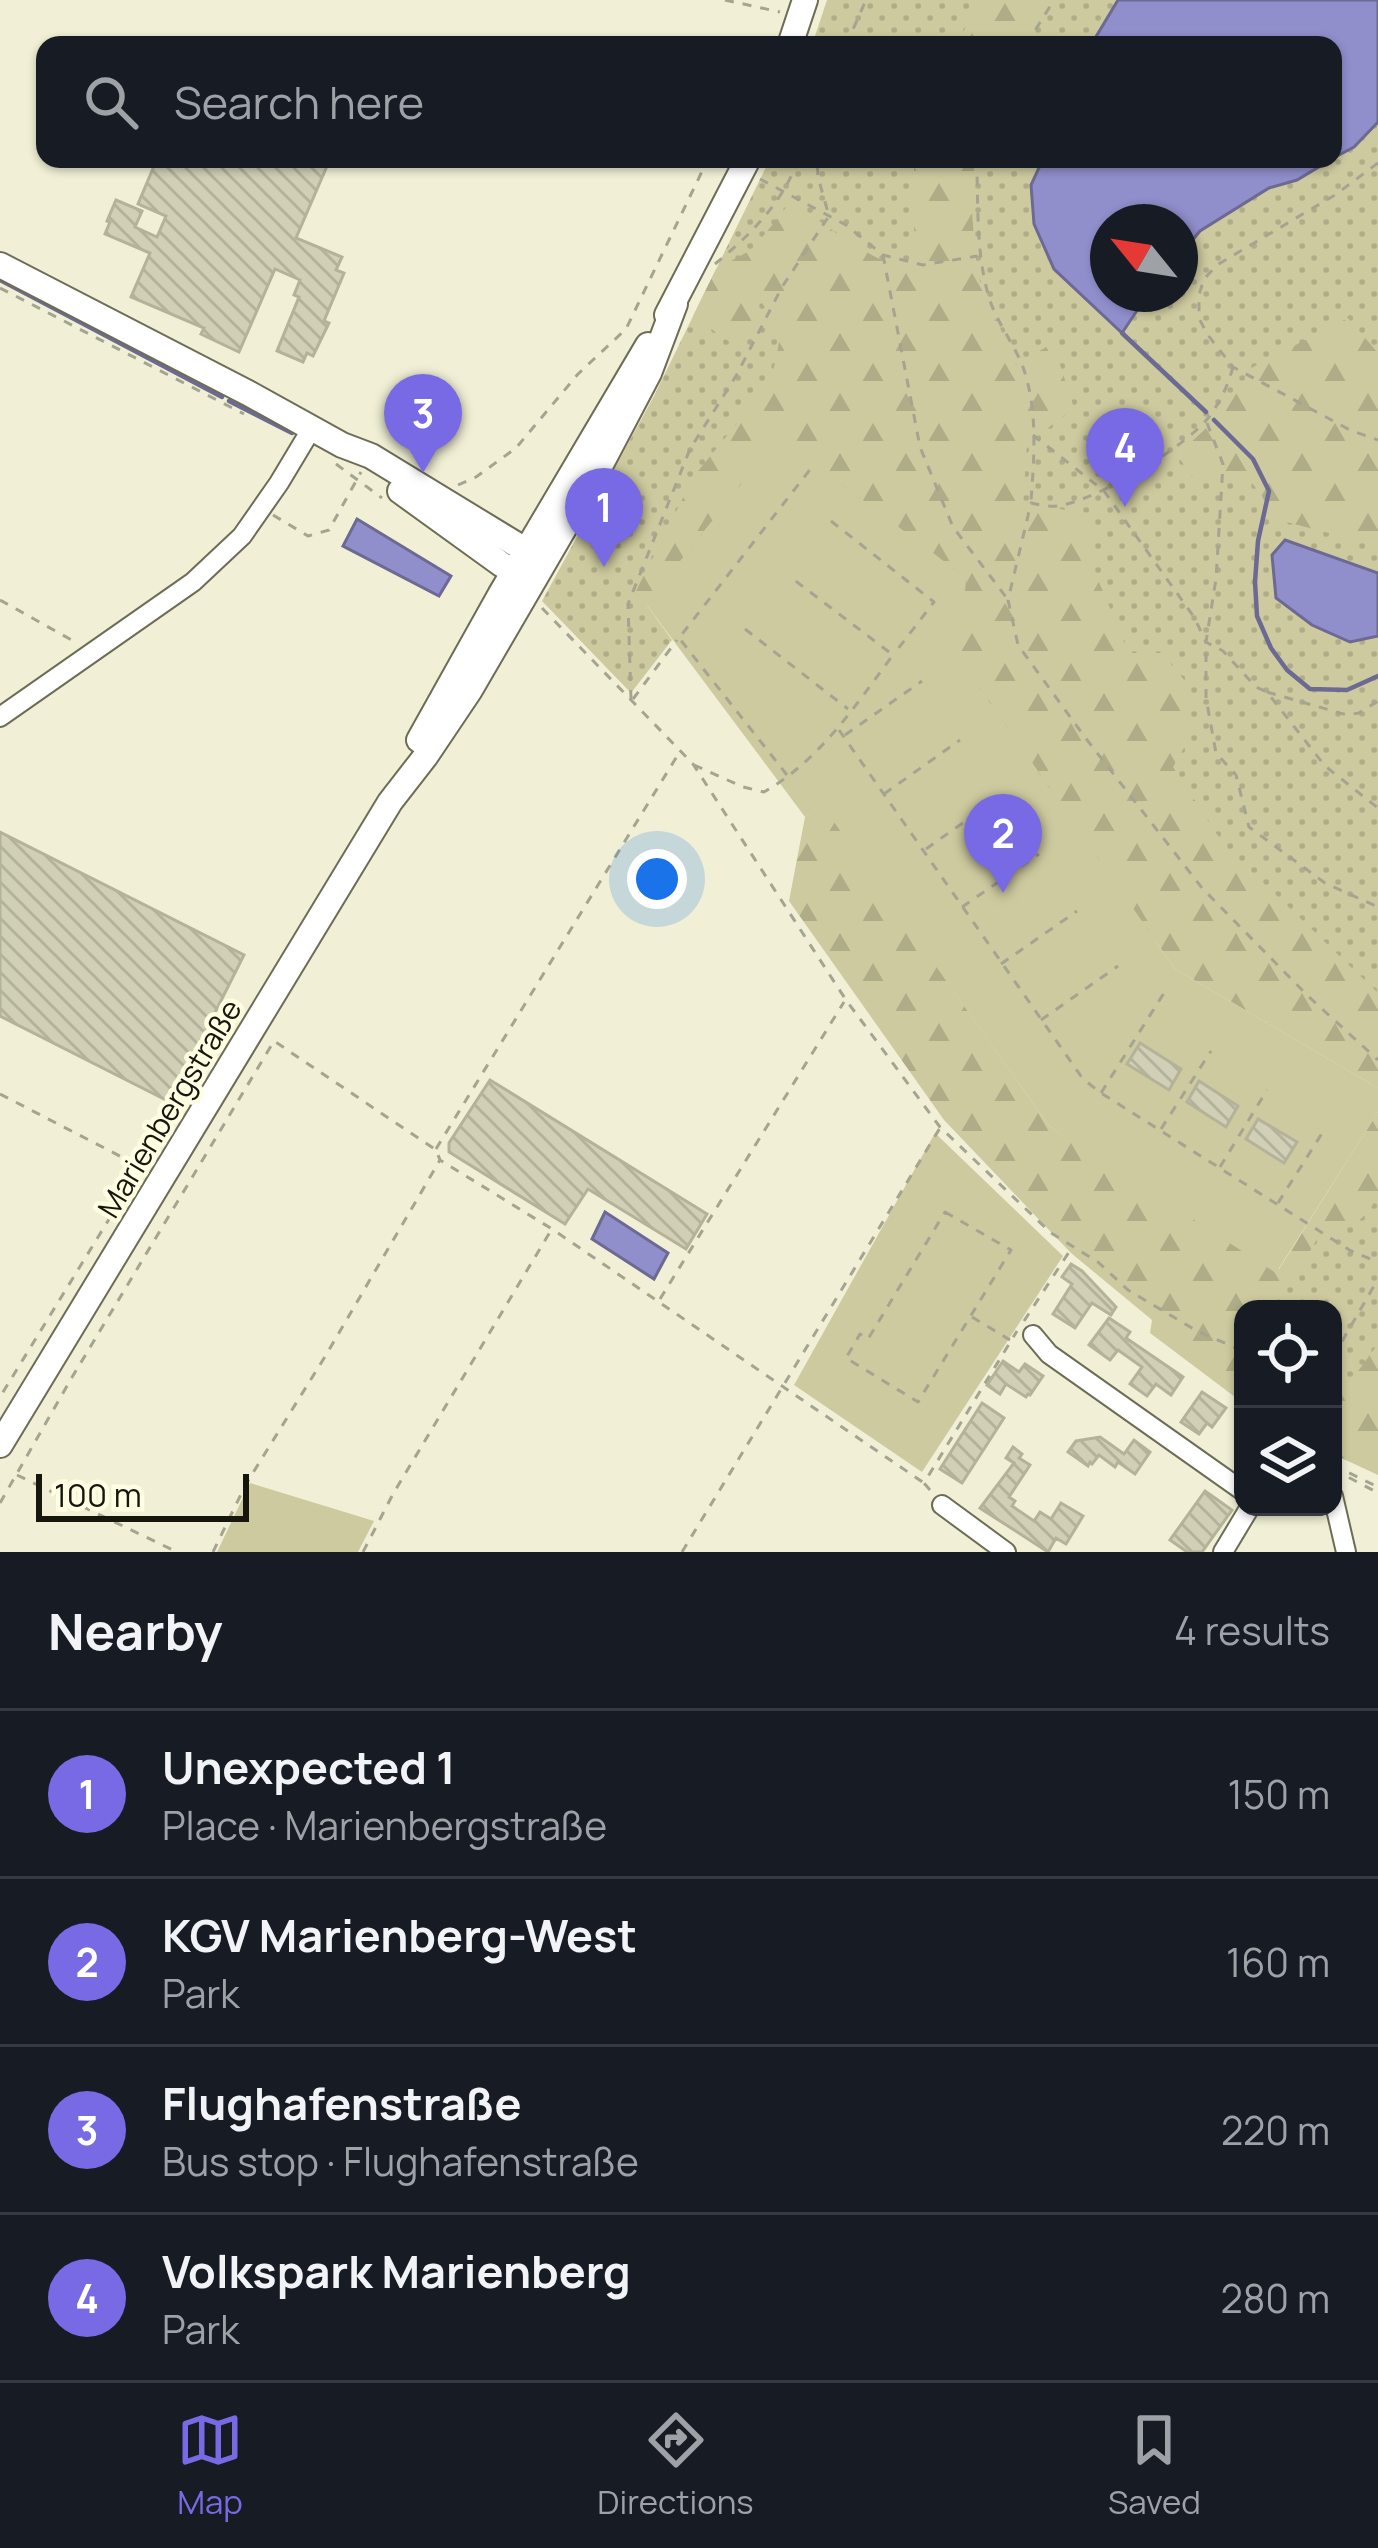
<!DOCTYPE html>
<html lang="en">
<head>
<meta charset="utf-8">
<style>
	body { margin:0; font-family:Manrope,sans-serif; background:#242831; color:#f1f3f6 }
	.controls { position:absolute; right:36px; bottom:36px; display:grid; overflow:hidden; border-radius:24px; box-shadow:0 3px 9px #0004 }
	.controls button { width:108px; height:108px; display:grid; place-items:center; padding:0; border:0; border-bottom:3px solid #363941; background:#171b24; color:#f1f3f6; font:60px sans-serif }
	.compass { position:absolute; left:1090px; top:204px; width:108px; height:108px; border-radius:50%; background:#171b24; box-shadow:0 3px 9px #0004; rotate:300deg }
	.scale { position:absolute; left:36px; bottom:30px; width:213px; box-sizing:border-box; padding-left:12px; border:6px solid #17160d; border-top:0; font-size:33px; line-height:42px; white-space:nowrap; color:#17160d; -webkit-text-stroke:9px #fffee3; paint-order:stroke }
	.you { position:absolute; left:657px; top:879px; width:42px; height:42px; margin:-30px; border:9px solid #fff; border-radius:50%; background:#1a73e8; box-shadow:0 0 0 18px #1a73e833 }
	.badge { display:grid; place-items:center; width:78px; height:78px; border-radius:50%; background:#7869e4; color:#fff; font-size:39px; font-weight:700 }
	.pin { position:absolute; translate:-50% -99px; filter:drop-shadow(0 3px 6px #0008) }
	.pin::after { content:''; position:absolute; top:63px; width:42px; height:36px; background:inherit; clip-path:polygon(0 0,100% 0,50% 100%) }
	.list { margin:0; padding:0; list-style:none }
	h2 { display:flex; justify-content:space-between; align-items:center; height:156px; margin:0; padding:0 48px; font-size:51px }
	h2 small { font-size:39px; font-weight:400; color:#9ea1a6 }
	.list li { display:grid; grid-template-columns:78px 1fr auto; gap:36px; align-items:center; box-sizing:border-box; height:168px; padding:0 48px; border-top:3px solid #363941 }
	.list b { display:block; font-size:45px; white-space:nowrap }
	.list p { margin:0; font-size:39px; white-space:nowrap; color:#9ea1a6 }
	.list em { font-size:39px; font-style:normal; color:#9ea1a6 }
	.icon { flex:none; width:66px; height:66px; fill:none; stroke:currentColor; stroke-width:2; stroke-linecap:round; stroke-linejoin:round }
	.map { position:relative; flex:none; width:1378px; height:1552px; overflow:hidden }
	.search { position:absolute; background:#171b24; box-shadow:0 3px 9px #0004; left:36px; right:36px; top:36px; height:132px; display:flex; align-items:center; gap:30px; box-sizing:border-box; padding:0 42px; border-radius:24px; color:#9ea1a6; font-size:45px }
	.sheet { height:828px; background:#171b24 }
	nav { display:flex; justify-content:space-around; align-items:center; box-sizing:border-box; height:168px; border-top:3px solid #363941; background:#171b24; font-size:33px; color:#9ea1a6 }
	nav a { display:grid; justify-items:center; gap:6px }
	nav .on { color:#7869e4 }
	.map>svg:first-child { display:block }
</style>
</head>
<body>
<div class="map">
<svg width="1378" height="1552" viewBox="0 0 1378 1552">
	<defs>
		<pattern id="grass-dots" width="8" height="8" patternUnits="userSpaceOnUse" patternTransform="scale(3)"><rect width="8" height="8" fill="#cdca9f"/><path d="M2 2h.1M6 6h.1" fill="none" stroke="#afad88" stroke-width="1.8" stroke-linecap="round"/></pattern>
		<pattern id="forest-firs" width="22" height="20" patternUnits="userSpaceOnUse" patternTransform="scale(3)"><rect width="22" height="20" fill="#cdca9f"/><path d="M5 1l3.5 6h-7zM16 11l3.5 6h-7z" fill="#afad88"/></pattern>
		<pattern id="building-back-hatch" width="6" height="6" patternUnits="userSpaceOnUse" patternTransform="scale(3)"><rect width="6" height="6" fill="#d1d0b6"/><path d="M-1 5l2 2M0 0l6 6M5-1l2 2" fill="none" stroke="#b3b29b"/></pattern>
	</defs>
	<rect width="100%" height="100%" fill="#f1f0d6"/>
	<g fill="url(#grass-dots)" fill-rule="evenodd">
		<path d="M827,0H1378V1088L646,604L672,640L631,693L542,601L654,396L770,159H1333V45H812ZM1108,222H1180V294H1108Z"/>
		<polygon points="1378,1112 1378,1395 1333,1411 1333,1309 1255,1309"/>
	</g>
	<g fill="url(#forest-firs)">
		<polygon points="979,0 1046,0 1018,45 957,45"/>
		<path d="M914,159H975L971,201L977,274L1016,365L1053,343L1074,408L1027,444L1023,504L1089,513L1093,568L1129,653H1162L1185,681L1189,739L1173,767L1224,845L1378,993V1088L1175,969L959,657L966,578L779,437L646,604L636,591L694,476L771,382L780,338L761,300L741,350L693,316L716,269L753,249L791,201C830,228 868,260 914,272Z"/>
		<polygon points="1348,318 1378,353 1378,546 1279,520 1250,480 1196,481 1177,455 1226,410 1253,367"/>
		<path d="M822,804L1049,1126L1279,1269L1378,1112C1378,1135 1378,1169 1378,1191C1372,1218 1345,1233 1320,1234L1293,1280L1270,1309H1243V1403L1150,1333L1152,1320L1071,1253L944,1120L789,901L805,817Z"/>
		<polygon points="1378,1344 1378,1475 1337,1456 1333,1439 1333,1405"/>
	</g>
	<g fill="#cdca9f">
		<polygon points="779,437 966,578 959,658 1175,969 1378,1088 1378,1112 1276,1273 1049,1126 822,805 805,817 646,604"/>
		<polygon points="935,1133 1063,1256 922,1472 794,1385"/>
		<polygon points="250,1483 374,1521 358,1552 217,1552"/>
	</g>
	<g fill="#908ecb" stroke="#6c6a92" stroke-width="3">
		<polygon points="1118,0 1378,0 1378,122 1354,147 1333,158 1333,45 1303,45 1295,39 1287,45 1091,45"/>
		<polygon points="1043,159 1332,159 1297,180 1269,188 1200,231 1180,255 1180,222 1108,222 1108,294 1148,294 1122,333 1054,269 1034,224 1031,185"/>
		<polygon points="357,519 451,576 439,596 343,546"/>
		<polygon points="1285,540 1378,573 1378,636 1350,642 1312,625 1276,598 1272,555"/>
		<polygon points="605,1212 668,1253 654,1279 592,1239"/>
	</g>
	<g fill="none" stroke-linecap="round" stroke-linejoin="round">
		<g stroke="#6c6a92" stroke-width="4.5">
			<polyline points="0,280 222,397"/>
			<polyline points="1122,333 1206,412"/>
			<polyline points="229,401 292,433"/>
			<polyline points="1214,420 1253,459 1269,491 1258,541 1255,582 1257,616 1271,648 1287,670 1310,689 1347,690 1378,676"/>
		</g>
	</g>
	<g fill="url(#building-back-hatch)" stroke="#b4b39a" stroke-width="3">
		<polygon points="157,159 330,159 296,238 342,257 336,270 344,273 324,321 329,323 313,356 307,353 303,362 277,351 299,297 294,295 300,280 275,269 239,352 201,334 204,328 131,297 150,253 105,234 110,222 107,221 116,200 142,211 135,227 157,237 166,216 138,204"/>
		<polygon points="0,832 244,955 170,1102 0,1016"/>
		<polygon points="1140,1043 1181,1069 1169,1090 1127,1064"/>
		<polygon points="490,1080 707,1214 686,1249 588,1189 565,1224 449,1152 449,1143"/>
		<polygon points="1199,1081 1238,1106 1226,1127 1187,1102"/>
		<polygon points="1258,1119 1297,1142 1284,1163 1246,1139"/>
		<polygon points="1071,1264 1082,1271 1116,1307 1111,1315 1092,1303 1075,1328 1053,1314 1072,1284 1062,1277"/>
		<polygon points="1109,1318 1130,1332 1126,1338 1183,1377 1171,1395 1156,1384 1147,1396 1130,1384 1142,1367 1118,1350 1110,1360 1089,1345"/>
		<polygon points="1003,1361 1019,1372 1025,1364 1043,1376 1030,1395 1028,1394 1026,1397 1006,1384 1000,1394 987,1385"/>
		<polygon points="1202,1392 1226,1408 1212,1427 1207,1423 1199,1434 1181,1422"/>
		<polygon points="982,1403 1004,1418 962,1483 940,1469"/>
		<polygon points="1100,1437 1124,1454 1134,1440 1150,1452 1135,1474 1118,1462 1115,1467 1099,1455 1092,1464 1090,1462 1088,1466 1068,1452 1076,1441"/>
		<polygon points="1013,1447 1022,1454 1019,1458 1030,1465 1009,1497 1015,1501 1012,1506 1034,1521 1040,1512 1051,1519 1061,1503 1083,1516 1066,1544 1056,1538 1048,1552 980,1508 1014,1463 1006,1458"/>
		<polygon points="1205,1491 1232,1510 1202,1552 1187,1552 1170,1540"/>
	</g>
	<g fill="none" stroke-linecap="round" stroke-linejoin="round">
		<defs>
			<g id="minor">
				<polyline points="0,717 193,582 242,536 279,483 312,428"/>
				<polyline points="1033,1335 1049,1354 1243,1491"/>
				<polyline points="1333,1496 1346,1552"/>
				<polyline points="942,1505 1006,1552"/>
				<polyline points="1223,1552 1250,1507"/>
			</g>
			<g id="major">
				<polyline points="790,45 805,0"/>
				<polyline points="0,265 248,393 342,445 371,456 540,559"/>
				<polyline points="667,315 748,159"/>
				<polyline points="400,491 501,564 524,578"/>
				<polyline points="419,740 500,595 648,345"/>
				<polyline points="0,1445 390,802 425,757 470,690 598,470 649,373 675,304"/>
			</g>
		</defs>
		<use href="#minor" stroke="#6d6c55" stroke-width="22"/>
		<use href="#major" stroke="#6d6c55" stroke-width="28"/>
		<g stroke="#a5a490" stroke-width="3" stroke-dasharray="9 9" stroke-linecap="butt">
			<polyline points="725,0 780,12"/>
			<polyline points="846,45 866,0"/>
			<polyline points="1026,45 1054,0"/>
			<path d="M980,159L977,172C978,213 977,254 988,294C995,321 1015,344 1024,370C1038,412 1034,458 1031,501"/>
			<polyline points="1378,163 1335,195 1217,265 1204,279 1199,295 1199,318 1207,334 1233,367 1350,430 1378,440"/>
			<polyline points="760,179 846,225 883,255 923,265 977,256"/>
			<polyline points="883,255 920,447 953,527 1006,597"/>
			<path d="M715,264C749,236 784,202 798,159"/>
			<polyline points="0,288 244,414"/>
			<path d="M1233,367C1228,385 1221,401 1209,417C1184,448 1106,494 1067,504C1055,508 1043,506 1031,503L1008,600L1018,645L1084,736L1202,888L1309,997L1378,1060"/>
			<polyline points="1207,423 1223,464 1216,579 1206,642 1206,698 1216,753 1236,775 1249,827 1325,883 1378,907"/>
			<polyline points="1033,435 1104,491 1194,617 1206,642 1223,651 1256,687 1267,692 1325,766 1378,808"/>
			<polyline points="336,464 382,498"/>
			<polyline points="458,485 476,477 516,448 578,374 626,329 708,159"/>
			<polyline points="273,515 308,536 329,530 361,472"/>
			<polyline points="831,521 934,602 894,654"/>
			<polyline points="0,600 77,643"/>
			<polyline points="542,608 693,764 846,1000 940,1127 1051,1233 1098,1262 1128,1290 1197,1331 1243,1351"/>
			<polyline points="745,629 848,709"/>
			<polyline points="1267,692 1347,715 1359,713 1378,701"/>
			<polyline points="631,699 628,604 690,449 736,376 782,287 829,216 818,177 817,159"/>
			<polyline points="633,699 677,640"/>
			<polyline points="839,730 1083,1079 1101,1093 1351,1251 1378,1262"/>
			<polyline points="845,735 922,681"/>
			<path d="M694,765L743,787L764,792C820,760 855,706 893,655L789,576"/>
			<polyline points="787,775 679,638 812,467"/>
			<polyline points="884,794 960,740"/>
			<polyline points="926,849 998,798"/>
			<polyline points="962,907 1039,854"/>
			<polyline points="1001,964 1077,911"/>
			<polyline points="1041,1020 1118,966"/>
			<polyline points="1101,1093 1164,993"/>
			<polyline points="0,1094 141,1167 0,1397"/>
			<polyline points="1161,1129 1211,1051"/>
			<polyline points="436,1149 679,753"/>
			<polyline points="1220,1167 1267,1090"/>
			<polyline points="1278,1203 1326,1127"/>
			<polygon points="945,1212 1011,1250 918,1402 846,1358 860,1334 868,1339"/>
			<polyline points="660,1299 844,1002"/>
			<polyline points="972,1317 1010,1340"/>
			<polyline points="1024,1321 1071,1249"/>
			<polyline points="1333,1357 1378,1279"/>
			<polyline points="1333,1465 1378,1487"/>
			<polyline points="1333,1469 1378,1493"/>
			<polyline points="17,1475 177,1552"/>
			<polyline points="930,1490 924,1483 1017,1331"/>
			<polyline points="0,1503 71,1379 274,1041 436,1150 440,1160 552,1229 924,1483"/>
			<polyline points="213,1552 246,1484 326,1355 440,1160"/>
			<polyline points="363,1552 393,1494 550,1232"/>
			<polyline points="682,1552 940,1128"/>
		</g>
		<use href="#minor" stroke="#fff" stroke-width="18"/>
		<use href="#major" stroke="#fff" stroke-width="24"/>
	</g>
	<g text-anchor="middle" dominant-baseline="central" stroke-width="9" stroke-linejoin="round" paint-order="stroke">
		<g font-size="30" fill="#17160d" stroke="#fffee3">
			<text transform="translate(169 1108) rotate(-59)">Marienbergstraße</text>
		</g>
	</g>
</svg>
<div class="controls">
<button><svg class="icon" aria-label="locate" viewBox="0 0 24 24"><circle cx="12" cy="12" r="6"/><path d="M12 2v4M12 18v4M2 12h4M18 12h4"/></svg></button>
<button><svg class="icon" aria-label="layers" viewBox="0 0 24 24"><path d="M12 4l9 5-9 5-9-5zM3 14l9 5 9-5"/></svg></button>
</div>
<svg class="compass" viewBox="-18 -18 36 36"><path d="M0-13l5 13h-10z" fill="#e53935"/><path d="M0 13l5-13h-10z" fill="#9ea1a6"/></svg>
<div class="scale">100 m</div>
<div class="you"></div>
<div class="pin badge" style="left:604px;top:567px">1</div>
<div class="pin badge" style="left:1003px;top:893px">2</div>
<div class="pin badge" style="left:423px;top:473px">3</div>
<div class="pin badge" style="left:1125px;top:507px">4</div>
<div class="search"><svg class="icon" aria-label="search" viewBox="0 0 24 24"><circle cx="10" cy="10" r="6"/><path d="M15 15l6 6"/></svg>Search here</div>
</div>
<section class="sheet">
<h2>Nearby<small>4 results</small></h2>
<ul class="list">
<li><span class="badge">1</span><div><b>Unexpected 1</b><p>Place · Marienbergstraße</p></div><em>150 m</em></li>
<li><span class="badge">2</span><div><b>KGV Marienberg-West</b><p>Park</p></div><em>160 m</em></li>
<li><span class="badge">3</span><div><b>Flughafenstraße</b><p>Bus stop · Flughafenstraße</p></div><em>220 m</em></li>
<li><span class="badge">4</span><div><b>Volkspark Marienberg</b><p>Park</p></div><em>280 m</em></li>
</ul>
</section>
<nav>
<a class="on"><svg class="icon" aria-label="map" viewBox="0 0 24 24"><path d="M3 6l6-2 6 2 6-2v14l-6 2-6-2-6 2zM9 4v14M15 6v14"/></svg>Map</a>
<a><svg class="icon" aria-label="directions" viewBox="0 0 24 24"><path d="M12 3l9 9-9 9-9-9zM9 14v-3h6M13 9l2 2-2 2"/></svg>Directions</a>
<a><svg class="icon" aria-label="saved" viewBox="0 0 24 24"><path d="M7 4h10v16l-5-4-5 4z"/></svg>Saved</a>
</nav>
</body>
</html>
